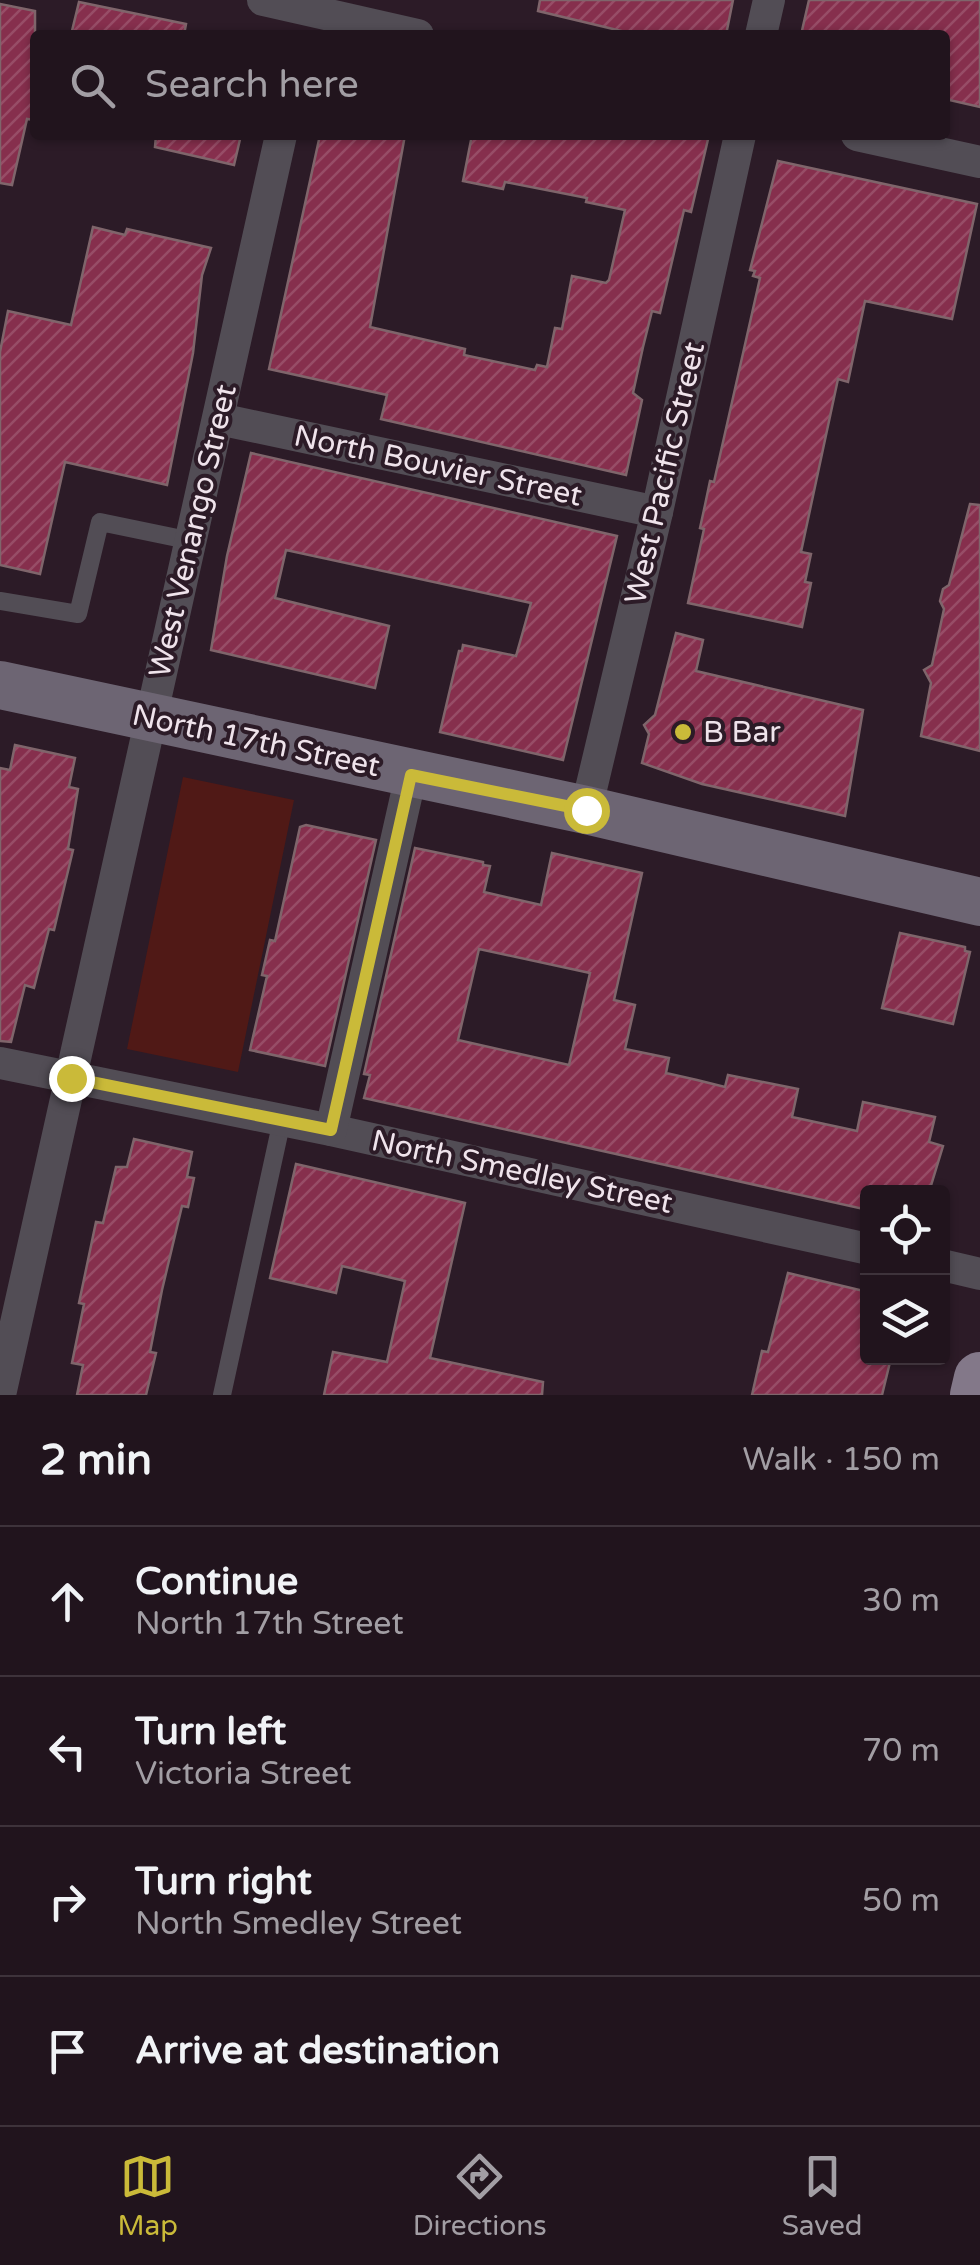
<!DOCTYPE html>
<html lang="en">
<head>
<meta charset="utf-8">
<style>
	body { margin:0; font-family:"Varela Round",sans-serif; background:#2d212a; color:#f1f3f6 }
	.controls { position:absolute; right:30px; bottom:30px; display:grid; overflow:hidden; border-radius:10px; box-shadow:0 2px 8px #0004 }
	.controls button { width:90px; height:90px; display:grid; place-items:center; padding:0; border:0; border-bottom:2px solid #3e333b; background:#21141d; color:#f1f3f6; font:50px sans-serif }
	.stop { position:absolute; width:30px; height:30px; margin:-22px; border:8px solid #caba39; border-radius:50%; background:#fff }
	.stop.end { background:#caba39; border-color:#fff; box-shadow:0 2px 10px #0008 }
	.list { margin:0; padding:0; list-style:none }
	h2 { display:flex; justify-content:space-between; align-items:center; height:130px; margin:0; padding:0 40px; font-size:42px }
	h2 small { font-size:32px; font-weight:400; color:#a29ea4 }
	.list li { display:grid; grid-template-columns:65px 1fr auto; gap:30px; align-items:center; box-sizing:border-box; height:150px; padding:0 40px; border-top:2px solid #3e333b }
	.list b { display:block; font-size:38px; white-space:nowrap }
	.list p { margin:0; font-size:32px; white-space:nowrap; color:#a29ea4 }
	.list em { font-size:32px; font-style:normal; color:#a29ea4 }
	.icon { flex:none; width:55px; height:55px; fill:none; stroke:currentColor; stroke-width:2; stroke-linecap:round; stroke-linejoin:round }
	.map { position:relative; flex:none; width:980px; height:1395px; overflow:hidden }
	.search { position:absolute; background:#21141d; box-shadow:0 2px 8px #0004; left:30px; right:30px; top:30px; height:110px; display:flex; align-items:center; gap:25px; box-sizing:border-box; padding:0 35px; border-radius:10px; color:#a29ea4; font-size:38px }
	.sheet { height:730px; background:#21141d }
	nav { display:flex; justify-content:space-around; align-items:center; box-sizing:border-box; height:140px; border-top:2px solid #3e333b; background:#21141d; font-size:28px; color:#a29ea4 }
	nav a { display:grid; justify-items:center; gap:5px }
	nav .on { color:#caba39 }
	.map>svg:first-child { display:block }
</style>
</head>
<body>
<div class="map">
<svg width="980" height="1395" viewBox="0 0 980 1395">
	<defs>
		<pattern id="building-hatch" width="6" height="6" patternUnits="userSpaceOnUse" patternTransform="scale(2.5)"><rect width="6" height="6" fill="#862f4d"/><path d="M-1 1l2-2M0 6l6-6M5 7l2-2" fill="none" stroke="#974d67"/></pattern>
	</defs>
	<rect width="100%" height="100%" fill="#2c1b27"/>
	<polygon fill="#501916" points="183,777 294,800 238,1072 127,1049"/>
	<g fill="url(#building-hatch)" stroke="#7f656b" stroke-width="2.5" fill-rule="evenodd">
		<polygon points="540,0 733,0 726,35 638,35 538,11"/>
		<polygon points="809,0 980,0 980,107 945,99 945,35 801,35"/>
		<polygon points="79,2 186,24 184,35 71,35"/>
		<polygon points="0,4 35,11 35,120 27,119 12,185 0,183"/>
		<polygon points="156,135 241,135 234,165 155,147"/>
		<polygon points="320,135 405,135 370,327 465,349 464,355 535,370 537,365 547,367 555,328 562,329 572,276 606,283 609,280 625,210 586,202 587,198 505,182 503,189 463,181 472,135 709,135 691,212 684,210 660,313 652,311 643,347 633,393 642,400 626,475 381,419 387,395 269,369"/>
		<polygon points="778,161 977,204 952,319 865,301 848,382 838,379 801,552 811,554 805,582 811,583 802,627 688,603 704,529 700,528 705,505 710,481 714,482 760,278 753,276 755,271 750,270"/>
		<polygon points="93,227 125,235 127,229 211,248 202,275 193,353 167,485 65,462 40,574 0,565 0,352 8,311 71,325"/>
		<polygon points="251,453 617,536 563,760 440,732 459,651 462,651 463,645 516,656 531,603 286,550 275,598 389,626 375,688 211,650 227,556"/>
		<polygon points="970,504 980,505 980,751 921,736 931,683 924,670 932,665 944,609 940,601 943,589 949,585"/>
		<polygon points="676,633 703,640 696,671 863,710 845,816 702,784 642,763 649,734 644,725 655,715"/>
		<polygon points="15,745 75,758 69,787 78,789 68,849 73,850 54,930 49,929 34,988 25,985 11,1042 0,1041 0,768 10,770"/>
		<polygon points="306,825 376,840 325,1066 250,1050 267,976 262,975 270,940 275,941 300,827"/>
		<path d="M415,848L483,862V865L490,866L484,892L541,905L552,853L642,873L614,1000L635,1005L625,1049L669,1058L666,1073L697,1080L725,1087L728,1075L798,1089L792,1117L857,1131L863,1102L935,1117L929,1142L943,1146L929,1192H868V1210L364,1098L370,1075L364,1074ZM479,949L590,973L569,1065L458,1040Z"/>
		<polygon points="900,933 965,947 965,951 970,952 953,1024 882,1008"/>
		<polygon points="134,1139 192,1152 187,1177 194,1178 188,1207 182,1206 162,1290 150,1352 156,1353 146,1395 77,1395 83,1365 72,1363 84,1304 79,1303 96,1222 103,1223 116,1167 127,1167"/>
		<polygon points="296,1164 465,1203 430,1358 543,1382 542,1395 324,1395 333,1352 387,1362 405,1281 342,1266 336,1293 270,1278"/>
		<polygon points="788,1273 868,1292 868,1358 891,1358 882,1395 752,1395 762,1351 768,1352"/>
	</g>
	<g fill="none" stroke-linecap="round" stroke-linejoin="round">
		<g stroke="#524d55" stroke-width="18">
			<polyline points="0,601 78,614 100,522 192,541"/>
			<polyline points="222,1395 282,1120"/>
		</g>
		<g stroke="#524d55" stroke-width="32">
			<polyline points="263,0 418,35"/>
			<polyline points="761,35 769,0"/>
			<polyline points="857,135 980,162"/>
			<polyline points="219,419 657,512"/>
			<polyline points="586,810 657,512 740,135"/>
			<polyline points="0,1063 331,1130 868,1249"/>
			<polyline points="331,1130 411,775"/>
			<polyline points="942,1265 980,1274"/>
			<polyline points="0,1395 281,135"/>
		</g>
		<polyline stroke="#6d6573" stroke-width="48" points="0,685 586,810 980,902"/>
		<polyline stroke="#837889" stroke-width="52" points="976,1395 980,1378"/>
	</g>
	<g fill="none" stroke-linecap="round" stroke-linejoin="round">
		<polyline stroke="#caba39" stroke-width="12" points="71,1078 331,1130 411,775 586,810"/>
	</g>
	<circle fill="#caba39" stroke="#2c1b27" stroke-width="4" cx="683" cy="732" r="10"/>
	<g text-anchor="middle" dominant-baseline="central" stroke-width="8" stroke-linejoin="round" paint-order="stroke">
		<g font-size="30" fill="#efe3eb" stroke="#2c1b27">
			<text transform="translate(438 466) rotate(12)">North Bouvier Street</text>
			<text transform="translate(665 473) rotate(-77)">West Pacific Street</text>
			<text transform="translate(193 531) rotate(-77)">West Venango Street</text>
			<text transform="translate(256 741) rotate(12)">North 17th Street</text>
			<text transform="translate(522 1172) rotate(12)">North Smedley Street</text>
		</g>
		<g font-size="30" fill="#efe3eb" stroke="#2c1b27" text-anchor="start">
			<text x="703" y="732">B Bar</text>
		</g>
	</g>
</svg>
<div class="controls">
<button><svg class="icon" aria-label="locate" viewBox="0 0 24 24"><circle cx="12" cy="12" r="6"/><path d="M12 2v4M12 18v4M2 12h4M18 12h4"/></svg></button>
<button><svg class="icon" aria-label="layers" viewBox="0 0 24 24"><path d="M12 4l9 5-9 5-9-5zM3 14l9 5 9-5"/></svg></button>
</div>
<div class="stop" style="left:586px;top:810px"></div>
<div class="stop end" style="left:71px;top:1078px"></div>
<div class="search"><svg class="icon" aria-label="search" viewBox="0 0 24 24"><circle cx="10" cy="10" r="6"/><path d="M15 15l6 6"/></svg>Search here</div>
</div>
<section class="sheet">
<h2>2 min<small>Walk · 150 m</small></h2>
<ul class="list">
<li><svg class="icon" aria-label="ahead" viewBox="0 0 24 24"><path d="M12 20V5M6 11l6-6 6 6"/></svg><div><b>Continue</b><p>North 17th Street</p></div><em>30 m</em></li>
<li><svg class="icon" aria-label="left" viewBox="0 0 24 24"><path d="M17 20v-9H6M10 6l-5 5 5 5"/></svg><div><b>Turn left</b><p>Victoria Street</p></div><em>70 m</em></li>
<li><svg class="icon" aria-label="right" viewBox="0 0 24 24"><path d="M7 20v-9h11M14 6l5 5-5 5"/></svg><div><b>Turn right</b><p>North Smedley Street</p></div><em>50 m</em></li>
<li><svg class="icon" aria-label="arrive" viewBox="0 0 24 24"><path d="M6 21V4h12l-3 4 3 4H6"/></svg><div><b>Arrive at destination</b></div></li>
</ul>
</section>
<nav>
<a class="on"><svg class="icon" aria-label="map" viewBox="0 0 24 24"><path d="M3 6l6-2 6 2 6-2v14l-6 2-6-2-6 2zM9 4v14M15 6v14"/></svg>Map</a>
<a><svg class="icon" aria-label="directions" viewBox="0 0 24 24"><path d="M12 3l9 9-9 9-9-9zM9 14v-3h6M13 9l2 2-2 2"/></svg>Directions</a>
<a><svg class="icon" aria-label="saved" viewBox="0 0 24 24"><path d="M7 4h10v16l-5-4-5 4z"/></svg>Saved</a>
</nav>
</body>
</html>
